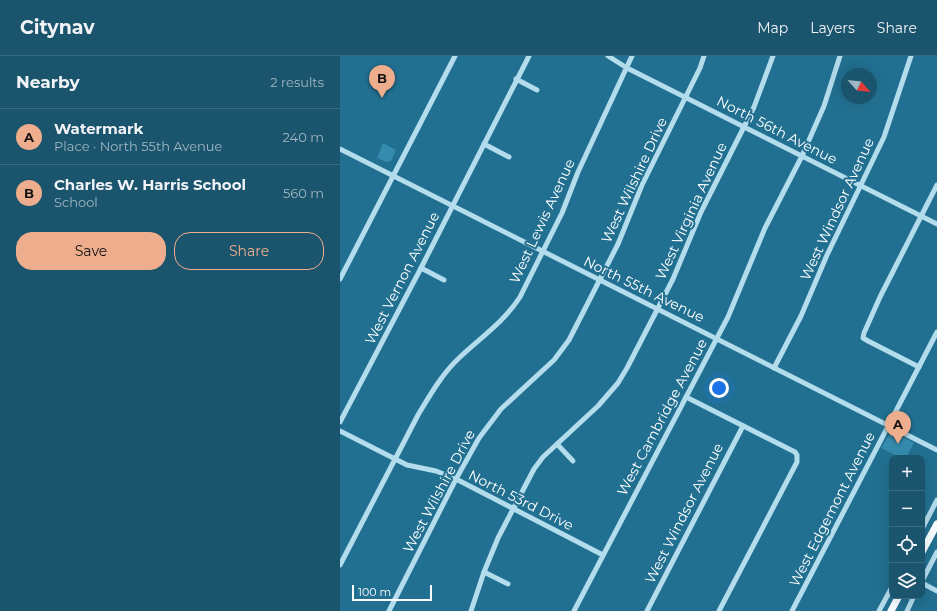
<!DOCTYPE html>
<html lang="en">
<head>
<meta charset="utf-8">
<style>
	body { margin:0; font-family:Montserrat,sans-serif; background:#235a72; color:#f1f3f6 }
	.controls { position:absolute; right:12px; bottom:12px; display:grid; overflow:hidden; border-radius:8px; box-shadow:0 4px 16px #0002 }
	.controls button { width:36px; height:36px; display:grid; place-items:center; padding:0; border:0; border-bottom:1px solid #386a80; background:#1a546d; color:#f1f3f6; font:20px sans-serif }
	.compass { position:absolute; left:501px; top:12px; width:36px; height:36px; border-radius:50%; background:#1a546d; box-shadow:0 4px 16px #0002; rotate:117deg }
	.scale { position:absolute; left:12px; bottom:10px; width:80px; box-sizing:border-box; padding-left:4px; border:2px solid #fff; border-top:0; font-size:11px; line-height:14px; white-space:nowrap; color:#fff; -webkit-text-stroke:3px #227091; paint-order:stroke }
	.you { position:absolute; left:379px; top:332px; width:14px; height:14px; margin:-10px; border:3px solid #fff; border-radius:50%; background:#1a73e8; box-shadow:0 0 0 6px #1a73e833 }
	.badge { display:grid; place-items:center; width:26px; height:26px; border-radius:50%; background:#eead8d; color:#111; font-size:13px; font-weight:700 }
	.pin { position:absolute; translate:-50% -33px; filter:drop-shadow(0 1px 2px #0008) }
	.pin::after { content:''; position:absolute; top:21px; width:14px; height:12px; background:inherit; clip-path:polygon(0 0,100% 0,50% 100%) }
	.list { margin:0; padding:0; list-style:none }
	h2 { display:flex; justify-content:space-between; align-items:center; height:52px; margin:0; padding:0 16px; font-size:17px }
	h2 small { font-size:13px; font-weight:400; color:#9fb7c2 }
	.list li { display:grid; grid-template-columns:26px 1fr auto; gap:12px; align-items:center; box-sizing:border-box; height:56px; padding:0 16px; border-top:1px solid #386a80 }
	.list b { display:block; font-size:15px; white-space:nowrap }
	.list p { margin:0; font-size:13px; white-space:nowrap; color:#9fb7c2 }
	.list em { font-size:13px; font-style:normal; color:#9fb7c2 }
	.actions { display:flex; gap:8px; padding:12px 16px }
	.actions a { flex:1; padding:9px 0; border:1px solid #eead8d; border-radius:16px; text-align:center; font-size:14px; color:#eead8d }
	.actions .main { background:#eead8d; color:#111 }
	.icon { flex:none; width:22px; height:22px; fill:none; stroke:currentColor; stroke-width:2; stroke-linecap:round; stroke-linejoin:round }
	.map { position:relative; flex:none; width:597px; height:555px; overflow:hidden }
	header { display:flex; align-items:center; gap:24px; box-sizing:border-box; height:56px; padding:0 20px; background:#1a546d; border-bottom:1px solid #386a80 }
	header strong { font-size:19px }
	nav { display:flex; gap:22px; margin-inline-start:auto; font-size:14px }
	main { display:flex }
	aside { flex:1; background:#1a546d }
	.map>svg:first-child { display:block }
</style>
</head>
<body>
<header>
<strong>Citynav</strong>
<nav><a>Map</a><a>Layers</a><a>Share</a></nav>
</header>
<main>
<aside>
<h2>Nearby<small>2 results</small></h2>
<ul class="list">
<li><span class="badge">A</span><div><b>Watermark</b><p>Place · North 55th Avenue</p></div><em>240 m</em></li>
<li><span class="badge">B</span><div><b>Charles W. Harris School</b><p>School</p></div><em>560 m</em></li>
</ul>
<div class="actions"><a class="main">Save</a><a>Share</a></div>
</aside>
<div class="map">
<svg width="597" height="555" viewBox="0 0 597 555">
	<rect width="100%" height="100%" fill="#227091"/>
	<g fill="#358bae">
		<polygon points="43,87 56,94 51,105 46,106 37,102"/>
		<polygon points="552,377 554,377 574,387 566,402 561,402 541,392 549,379"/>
	</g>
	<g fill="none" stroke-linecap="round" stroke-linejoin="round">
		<g stroke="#b3dced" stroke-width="5">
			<polyline points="268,0 287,12 597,168"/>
			<polyline points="176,23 197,34"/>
			<polyline points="144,88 169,101"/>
			<polyline points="0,93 597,394"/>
			<polyline points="81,212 104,224"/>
			<polyline points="0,223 115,0"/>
			<polyline points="579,311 528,285 523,282 524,277 540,241 597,129"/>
			<polyline points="434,312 461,260 487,199 544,81 571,0"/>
			<polyline points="346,341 455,396 457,399 457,406 379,555"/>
			<polyline points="0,366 81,212 189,0"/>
			<polyline points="0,375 67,409 96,415 116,423 263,499"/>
			<polyline points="217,388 233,405"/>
			<polyline points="582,473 597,444"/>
			<path d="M0,509L78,359C90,339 102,318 119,302C140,282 164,266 180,241L222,157L238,116L292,0"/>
			<polyline points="144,516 168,528"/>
			<polyline points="582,525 597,496"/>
			<polyline points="582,527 597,535"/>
			<polyline points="49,555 116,423 139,382 161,353 214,304 229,284 278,188 302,129 360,12 364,0"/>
			<polyline points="131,555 144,516 158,482 194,413 203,401 258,350 278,327 287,312 333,223 361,156 414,51 433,0"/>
			<polyline points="234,555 388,261 425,172 462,100 484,50 500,0"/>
			<polyline points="307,555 403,370"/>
			<polyline points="452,555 597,276"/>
			<polyline points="539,555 552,531"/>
			<polyline points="567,555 574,540"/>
		</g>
		<g stroke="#f9fdff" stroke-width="7">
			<polyline points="582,496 597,468"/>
			<polyline points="551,555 559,540"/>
		</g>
	</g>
	<g text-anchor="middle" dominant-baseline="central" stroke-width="4" stroke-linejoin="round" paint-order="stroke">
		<g font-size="14" fill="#fff" stroke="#227091">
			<text transform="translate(437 74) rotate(27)">North 56th Avenue</text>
			<text transform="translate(294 124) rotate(-65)">West Wilshire Drive</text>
			<text transform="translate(497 153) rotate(-65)">West Windsor Avenue</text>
			<text transform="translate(351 155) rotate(-65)">West Virginia Avenue</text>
			<text transform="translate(202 165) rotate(-65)">West Lewis Avenue</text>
			<text transform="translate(62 222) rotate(-63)">West Vernon Avenue</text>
			<text transform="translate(304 233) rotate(26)">North 55th Avenue</text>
			<text transform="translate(322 361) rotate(-62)">West Cambridge Avenue</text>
			<text transform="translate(99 435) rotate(-62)">West Wilshire Drive</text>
			<text transform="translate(181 444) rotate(27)">North 53rd Drive</text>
			<text transform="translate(492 453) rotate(-63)">West Edgemont Avenue</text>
			<text transform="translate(344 457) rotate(-63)">West Windsor Avenue</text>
		</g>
	</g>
</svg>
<div class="controls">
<button>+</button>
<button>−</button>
<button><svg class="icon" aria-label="locate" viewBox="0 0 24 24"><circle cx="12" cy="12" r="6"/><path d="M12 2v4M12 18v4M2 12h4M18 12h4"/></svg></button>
<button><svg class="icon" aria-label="layers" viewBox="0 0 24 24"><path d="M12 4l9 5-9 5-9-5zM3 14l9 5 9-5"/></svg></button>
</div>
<svg class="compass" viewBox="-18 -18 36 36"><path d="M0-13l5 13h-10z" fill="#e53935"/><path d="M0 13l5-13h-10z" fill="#9fb7c2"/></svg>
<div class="scale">100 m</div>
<div class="you"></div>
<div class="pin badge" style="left:558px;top:388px">A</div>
<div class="pin badge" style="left:42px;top:42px">B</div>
</div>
</main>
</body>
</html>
